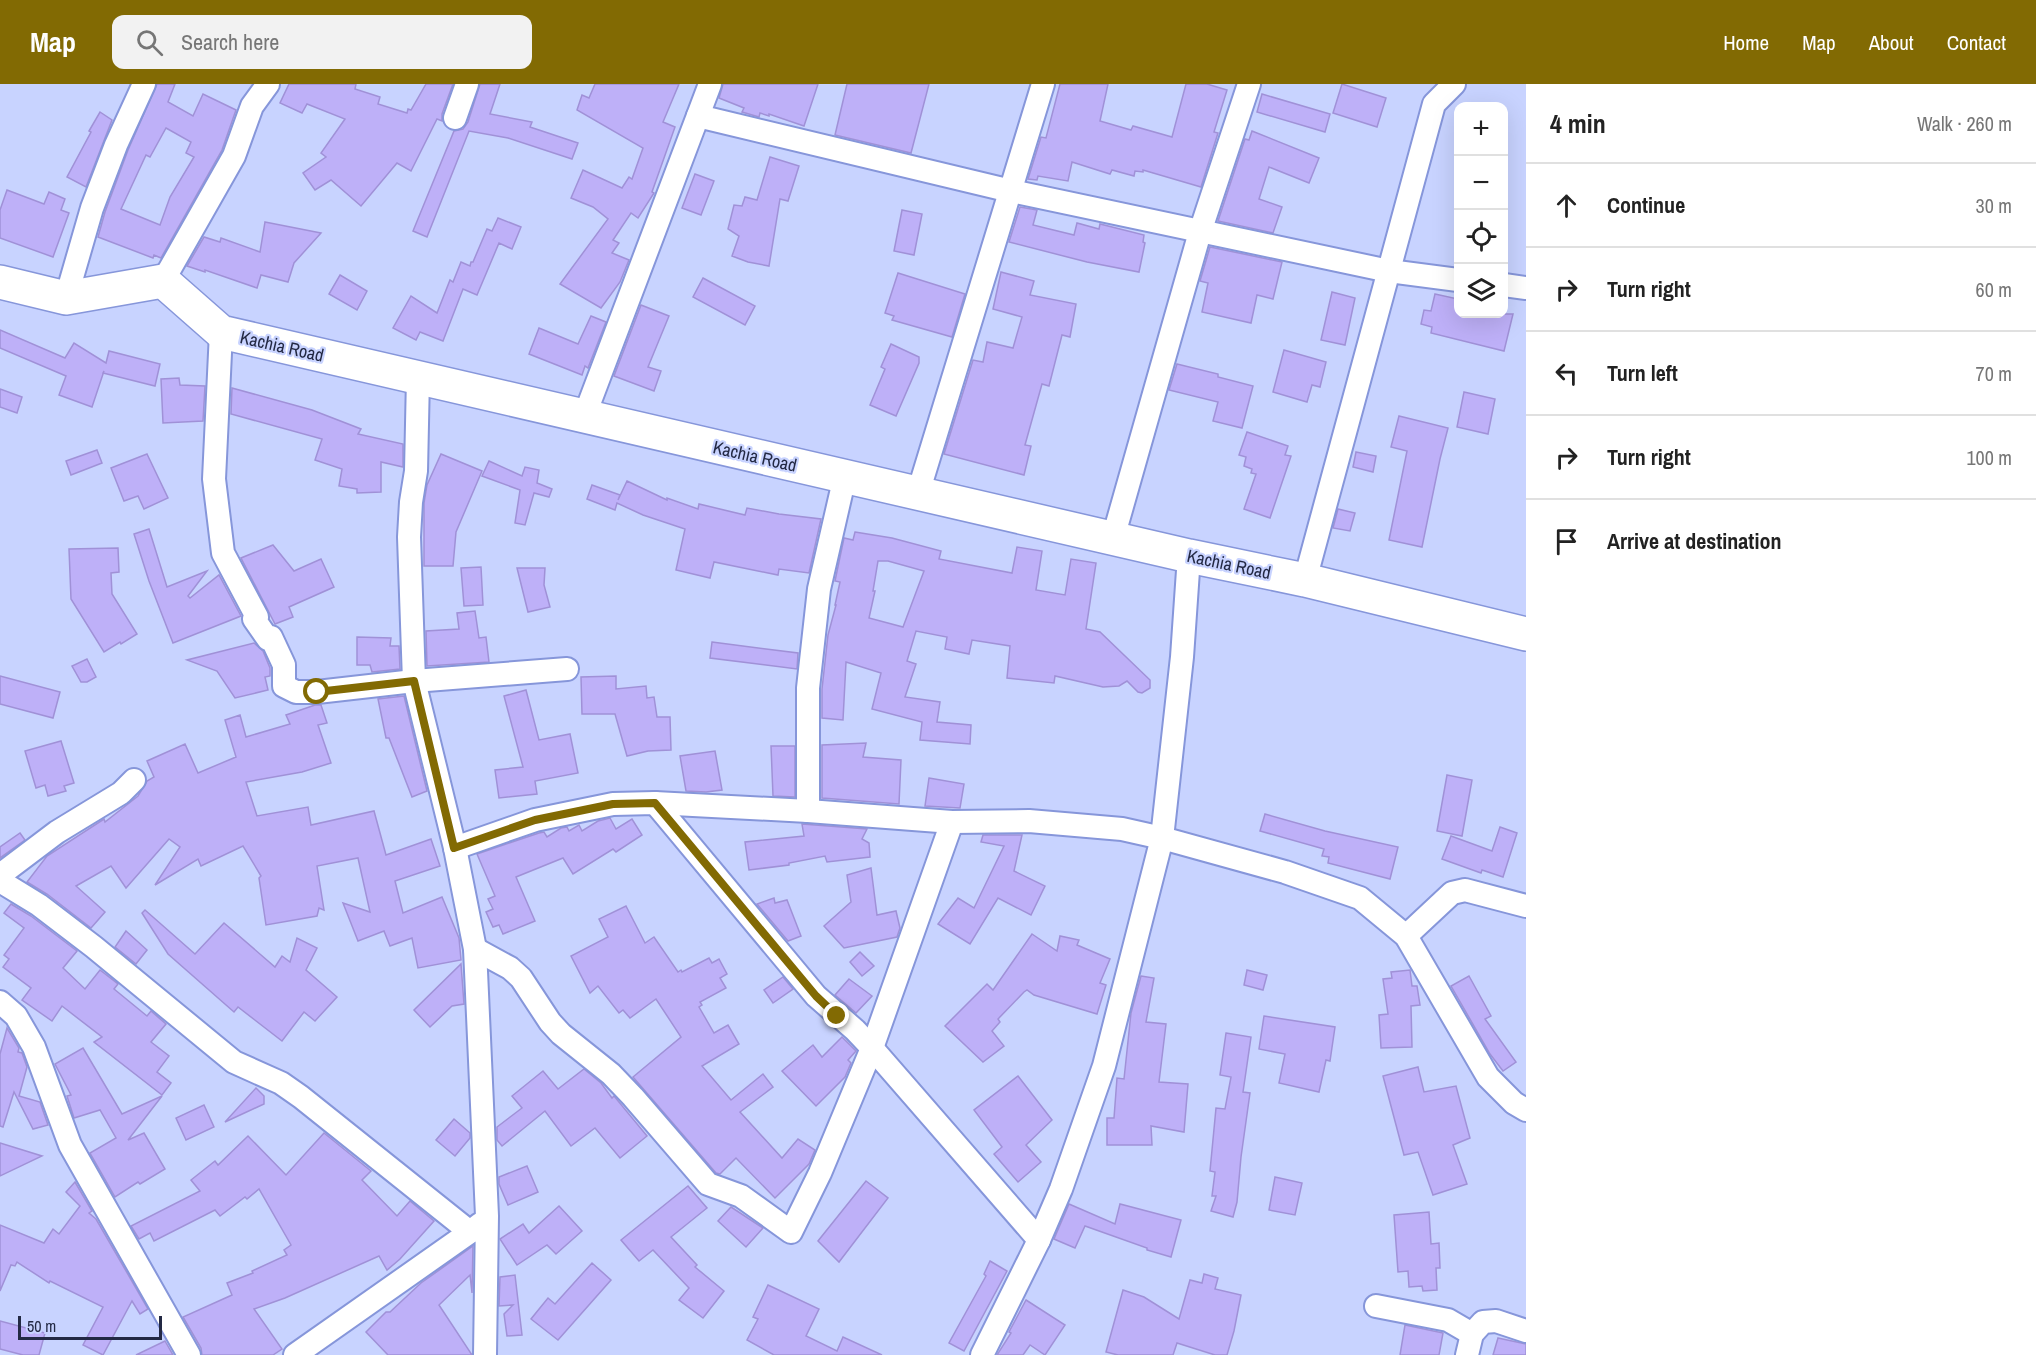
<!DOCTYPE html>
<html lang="en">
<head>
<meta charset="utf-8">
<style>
	body { margin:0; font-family:"Archivo Narrow",sans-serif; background:#f2f2f2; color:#222 }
	.controls { position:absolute; right:18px; top:18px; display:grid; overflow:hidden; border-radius:12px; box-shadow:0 6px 24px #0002 }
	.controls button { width:54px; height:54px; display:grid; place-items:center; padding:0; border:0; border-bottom:2px solid #e0e0e0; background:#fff; color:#222; font:30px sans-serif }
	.scale { position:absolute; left:18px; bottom:15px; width:144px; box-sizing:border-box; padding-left:6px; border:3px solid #232944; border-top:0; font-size:16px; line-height:21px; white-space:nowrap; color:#232944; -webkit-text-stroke:4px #c8d3ff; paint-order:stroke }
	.stop { position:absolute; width:18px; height:18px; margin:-14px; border:4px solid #826a03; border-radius:50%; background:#fff }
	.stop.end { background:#826a03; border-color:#fff; box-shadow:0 2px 6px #0008 }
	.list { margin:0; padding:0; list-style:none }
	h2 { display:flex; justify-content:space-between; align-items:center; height:78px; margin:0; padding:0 24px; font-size:26px }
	h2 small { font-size:20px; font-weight:400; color:#767676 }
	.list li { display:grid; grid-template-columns:39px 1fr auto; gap:18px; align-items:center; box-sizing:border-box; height:84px; padding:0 24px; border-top:2px solid #e0e0e0 }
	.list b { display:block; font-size:22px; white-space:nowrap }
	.list em { font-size:20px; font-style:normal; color:#767676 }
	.icon { flex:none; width:33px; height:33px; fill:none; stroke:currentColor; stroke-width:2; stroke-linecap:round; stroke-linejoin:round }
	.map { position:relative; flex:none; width:1526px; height:1271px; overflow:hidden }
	header { display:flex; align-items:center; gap:36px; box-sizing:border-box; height:84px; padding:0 30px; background:#826a03; color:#fff }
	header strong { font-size:28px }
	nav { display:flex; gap:33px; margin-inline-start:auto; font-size:21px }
	.search { width:420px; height:54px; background:#f2f2f2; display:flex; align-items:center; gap:15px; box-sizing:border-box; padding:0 21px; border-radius:12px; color:#767676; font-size:22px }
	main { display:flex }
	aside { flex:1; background:#fff }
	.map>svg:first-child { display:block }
</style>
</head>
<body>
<header>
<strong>Map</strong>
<div class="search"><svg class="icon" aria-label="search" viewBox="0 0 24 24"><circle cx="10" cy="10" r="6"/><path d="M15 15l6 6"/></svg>Search here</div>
<nav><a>Home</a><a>Map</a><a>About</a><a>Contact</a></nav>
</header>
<main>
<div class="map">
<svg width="1526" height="1271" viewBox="0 0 1526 1271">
	<rect width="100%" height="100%" fill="#c8d3ff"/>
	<g fill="#beb0f8" stroke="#a091d7" stroke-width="1.5" fill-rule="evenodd">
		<path d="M157,0H175L168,18L193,32L203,10L236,26L222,66L161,174L154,171L153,174L98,153L105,128L128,66ZM166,44L191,58L186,69L194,73L170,113L160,141L121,125L146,71L150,73Z"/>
		<polygon points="289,0 356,0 355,5 380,13 378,20 407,29 408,25 411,26 426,0 453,0 442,30 442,37 437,35 411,87 397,79 361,122 331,96 315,106 303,89 326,73 321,69 345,35 307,20 302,29 280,19"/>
		<polygon points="480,0 500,0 490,30 532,38 530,43 578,59 572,75 508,54 469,47 427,153 413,147 454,47 463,45 468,38"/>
		<polygon points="595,0 679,0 663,38 675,43 652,108 654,109 638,134 631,129 613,156 619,159 612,169 629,176 620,198 601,224 560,200 608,135 593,123 571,114 583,86 622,104 629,93 632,95 643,64 577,26 582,11 589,14"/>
		<polygon points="723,0 818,0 804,42 769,30 769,32 760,29 759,33 742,28 744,24 719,14"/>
		<polygon points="847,0 929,0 911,69 835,51"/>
		<polygon points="1060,0 1108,0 1100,37 1131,46 1133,42 1172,53 1186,0 1207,0 1227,6 1214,48 1218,49 1201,103 1143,86 1143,88 1135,87 1134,92 1112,86 1110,90 1072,78 1068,97 1038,92 1037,96 1028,95 1041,53 1046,54"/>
		<polygon points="1342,0 1386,14 1377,43 1333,29"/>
		<polygon points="1262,10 1330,30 1325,48 1257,28"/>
		<polygon points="100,28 112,36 86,103 67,93 91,48 89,47"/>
		<polygon points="1252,47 1319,74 1309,99 1269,83 1259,115 1282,123 1273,149 1218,137 1245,55 1249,56"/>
		<polygon points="770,73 799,82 788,117 780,115 769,182 748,178 732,172 739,152 728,145 734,121 742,122 745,113 757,116"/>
		<polygon points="695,90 714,97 701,131 682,124"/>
		<polygon points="7,106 44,120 49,108 65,115 61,126 69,129 53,173 0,154 0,126"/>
		<polygon points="1020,123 1037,126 1033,141 1074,151 1077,139 1099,145 1100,140 1144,151 1143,158 1145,159 1139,188 1087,178 1009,158"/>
		<polygon points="902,126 922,130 914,171 894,167"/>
		<polygon points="498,134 521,143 512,165 499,159 477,211 463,205 443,257 420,248 416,256 393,244 411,212 437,229 450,196 453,198 461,178 470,182 471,178 473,178 487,145 492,147"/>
		<polygon points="265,138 321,149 294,179 288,198 261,191 257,204 205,186 205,188 187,182 204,153 220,158 221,154 260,168"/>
		<polygon points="1210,163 1282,178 1273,215 1257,211 1251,239 1202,228 1208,199 1200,197"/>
		<polygon points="1001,188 1034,197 1030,211 1076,220 1070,253 1062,251 1049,302 1042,300 1025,361 1031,362 1024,391 944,370 973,276 983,278 987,258 1013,264 1022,233 993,225"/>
		<polygon points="898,189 965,210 952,253 892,236 894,232 885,229"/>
		<polygon points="340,191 367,207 357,226 329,210"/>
		<polygon points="703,194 755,222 745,241 693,213"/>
		<polygon points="1332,208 1355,214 1345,261 1321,256"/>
		<polygon points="1435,210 1458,215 1458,230 1513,230 1504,267 1431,249 1432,243 1421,240 1424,226 1431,227"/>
		<polygon points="641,221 669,232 648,283 661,287 654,307 614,292"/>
		<polygon points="591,232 606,238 588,284 585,282 582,291 529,270 539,244 578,260"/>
		<polygon points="0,246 65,274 74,259 106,279 109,267 160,280 155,302 103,289 104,287 92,323 59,311 66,292 0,264"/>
		<polygon points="891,260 919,273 919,279 896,332 870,321 885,285 881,283"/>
		<polygon points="1284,266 1326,278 1320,303 1312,301 1307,318 1273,308"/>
		<polygon points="1177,280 1218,290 1218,293 1253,302 1242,344 1213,337 1218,318 1169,306"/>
		<polygon points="179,294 180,301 205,302 203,337 163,339 161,295"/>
		<polygon points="232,304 312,326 361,345 358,350 403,360 403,383 381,378 381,408 357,409 357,405 339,402 342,385 315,376 322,355 231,330"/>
		<polygon points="0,305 22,313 17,329 0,323"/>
		<polygon points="1464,308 1495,315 1488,350 1457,343"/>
		<polygon points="1399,332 1448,344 1440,375 1422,463 1389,456 1407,367 1391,363"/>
		<polygon points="1247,348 1288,362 1285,371 1291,372 1270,434 1244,425 1256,390 1251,389 1252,385 1244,382 1246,373 1239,371"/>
		<polygon points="97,366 102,379 71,391 66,377"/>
		<polygon points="1356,368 1376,372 1373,388 1353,383"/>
		<polygon points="147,370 168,414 144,425 138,412 124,417 111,384"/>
		<polygon points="441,370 482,387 456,448 453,482 424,482 424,419 427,401"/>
		<polygon points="489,377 522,392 525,383 539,386 537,399 552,405 549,413 534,409 525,441 515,439 520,406 482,392"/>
		<polygon points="627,397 667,416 667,414 698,425 699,420 745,431 747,424 779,430 821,435 809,489 779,485 778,491 714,478 710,494 676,486 685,445 643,431 617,419 615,426 587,415 592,401 620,411 618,416"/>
		<polygon points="1338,425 1355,429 1350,447 1333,444"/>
		<polygon points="149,445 167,503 207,487 188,512 190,514 219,491 241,532 173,559 149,497 134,450"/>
		<path d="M855,448L892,454L941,467L939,475L1012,489L1017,463L1042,467L1036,506L1065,511L1071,475L1096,479L1086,545L1100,548L1150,596V604L1142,609L1138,608L1127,597L1119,602L1103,603L1055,592L1054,599L1007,594L1010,562L972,556L969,570L945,565L947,553L916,547L907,577L916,580L905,613L940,618L937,638L971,641L970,660L920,656L922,638L872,625L881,589L846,578L843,636L822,634V605L828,551L836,521H835L840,498L835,497L844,454L853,456ZM878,477H888L924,487L903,543L869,534L875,507H873Z"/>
		<polygon points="273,461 294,487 321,475 334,503 289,523 293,533 275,540 241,474"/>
		<polygon points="118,464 119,488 111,489 112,510 137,550 121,560 120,558 104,568 71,515 69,465"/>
		<polygon points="481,483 483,521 464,522 461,484"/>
		<polygon points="517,484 545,484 544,501 550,523 528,528"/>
		<polygon points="475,527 479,554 486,553 489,578 427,582 426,547 459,545 457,529"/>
		<polygon points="357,553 391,554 390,562 399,562 400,585 372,588 370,581 357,581"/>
		<polygon points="712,558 798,569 797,585 710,574"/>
		<polygon points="254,559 263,567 270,584 270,592 265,593 268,606 235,614 217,587 187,576"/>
		<polygon points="87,575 96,593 87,598 81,598 72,582"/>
		<polygon points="0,592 60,608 53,634 0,620"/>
		<polygon points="616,592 616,605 646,602 647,614 654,613 657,633 670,633 671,666 648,667 627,672 615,630 582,630 581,593"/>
		<polygon points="526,606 539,656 570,650 578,689 535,697 537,710 499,714 495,686 523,683 504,612"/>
		<polygon points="404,612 427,707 412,713 389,654 386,654 378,615"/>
		<polygon points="315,621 321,621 327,639 318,641 331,679 302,688 246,698 257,732 308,723 311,741 374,727 386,771 431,755 440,782 395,797 403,829 442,813 459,854 461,876 418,884 412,854 390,862 384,847 358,857 343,819 370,828 358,774 317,782 324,826 319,824 317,832 266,841 259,794 261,792 243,762 201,782 198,775 155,801 180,763 169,755 126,804 111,782 76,802 105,828 91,844 47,810 27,798 47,772 104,735 105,738 138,712 147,697 154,693 147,677 185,660 198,689 236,673 225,636 240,631 246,653 290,640 286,631"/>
		<polygon points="61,657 74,699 64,702 66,707 48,712 45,701 36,704 25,667"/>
		<polygon points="866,659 863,673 901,676 899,720 822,714 822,661"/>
		<polygon points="771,662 795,662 795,713 773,712"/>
		<polygon points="715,667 722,706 706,708 686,707 680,672"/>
		<polygon points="1447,691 1472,696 1462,752 1437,747"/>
		<polygon points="929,694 964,700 960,724 925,722"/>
		<polygon points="1265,730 1325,747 1398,763 1390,795 1328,779 1329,773 1322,772 1324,765 1260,747"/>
		<polygon points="610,734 616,745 632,735 642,751 616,768 613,765 573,790 563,774 516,793 535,837 503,850 499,841 493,843 486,828 493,825 488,815 495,812 477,770 539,749 544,748 547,753 561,744 567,743 569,747 579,741 582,747 598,737"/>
		<polygon points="802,740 867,745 862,755 869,759 870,773 827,778 825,772 789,779 789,781 749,786 745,758 804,752"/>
		<polygon points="1500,743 1517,749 1503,793 1482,786 1481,789 1442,775 1451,752 1492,767"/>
		<polygon points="20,749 25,756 0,774 0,763"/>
		<polygon points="983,751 1022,751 1014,787 1045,802 1031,831 998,814 970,860 938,840 958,814 974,824 1004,762 981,758"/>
		<polygon points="871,784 877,831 896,827 900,844 897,853 844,864 824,842 851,818 847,791"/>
		<polygon points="774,814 775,819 787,816 801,852 788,857 757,820"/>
		<polygon points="11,820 31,832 77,867 63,884 85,905 100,886 118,900 114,905 147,932 151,927 166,940 151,958 169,972 157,988 171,999 162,1011 94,958 102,953 62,922 52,937 22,916 31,904 3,883 9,875 4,871 24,844 4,829"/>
		<polygon points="626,822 645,859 654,853 678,888 681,886 682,888 709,874 712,879 719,875 727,890 720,894 726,904 700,918 702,921 699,923 714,949 728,941 739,960 702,982 731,1016 763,990 773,1003 740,1028 782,1074 798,1055 815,1066 809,1080 775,1114 736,1074 720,1090 716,1089 633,993 681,953 656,915 630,934 623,926 619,929 598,902 590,909 571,872 608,853 599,835"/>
		<polygon points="145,826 195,870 224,839 275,883 282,872 290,878 297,854 317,864 306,886 337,913 315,937 304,928 282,957 238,923 234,928 168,870 142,829"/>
		<polygon points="126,847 147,866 136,880 115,863"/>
		<polygon points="1032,850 1057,867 1060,852 1079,856 1077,861 1110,875 1100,899 1106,901 1097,930 1034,911 1027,906 1024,908 998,935 1000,938 992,947 1004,962 983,978 945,942 987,900 993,906"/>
		<polygon points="860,868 874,882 862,892 850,878"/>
		<polygon points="461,880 464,920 452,922 430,943 414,926"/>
		<polygon points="1247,886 1267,891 1263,906 1244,901"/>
		<polygon points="1410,886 1412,902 1417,902 1420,921 1411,922 1412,963 1381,964 1379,931 1388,930 1383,895 1392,894 1391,888"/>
		<polygon points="1141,892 1154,894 1146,938 1166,940 1159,998 1188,1000 1184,1048 1151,1042 1152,1061 1107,1061 1107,1034 1114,1034 1117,994 1124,995 1131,929"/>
		<polygon points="1469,892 1491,932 1485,935 1516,978 1503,987 1490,970 1451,902"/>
		<polygon points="783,893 793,905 773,919 764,906"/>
		<polygon points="849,895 872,912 856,929 835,911"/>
		<polygon points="1264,932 1335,943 1330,977 1326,976 1319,1008 1279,999 1285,970 1259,965"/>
		<polygon points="7,944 19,964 18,968 22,969 27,983 19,1012 40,1018 48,1041 33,1045 14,1008 3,1043 0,1042 0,970"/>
		<polygon points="1226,949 1251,953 1243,1008 1250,1009 1241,1073 1237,1118 1233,1133 1211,1127 1216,1112 1212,1112 1215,1088 1210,1087 1216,1024 1225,1025 1231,993 1220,991"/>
		<polygon points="842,953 856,967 848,976 851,979 845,993 816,1022 782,987 813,961 822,973"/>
		<polygon points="83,964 122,1030 162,1012 128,1056 144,1049 165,1085 140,1100 138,1098 115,1113 90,1069 116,1054 100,1026 74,1034 67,1012 71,1011 55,980"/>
		<polygon points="1418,983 1424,1008 1456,1002 1470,1054 1453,1061 1467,1100 1433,1111 1418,1068 1404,1071 1383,992"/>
		<polygon points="584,985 601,999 612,1014 614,1012 647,1052 620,1074 595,1044 571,1062 545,1027 502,1062 497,1056 497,1043 522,1024 512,1012 543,987 558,1005"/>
		<polygon points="1018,992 1052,1036 1026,1061 1041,1078 1018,1098 994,1070 1002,1063 974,1026"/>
		<polygon points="256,1004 264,1012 264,1020 225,1038"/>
		<polygon points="204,1021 214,1043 186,1056 176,1034"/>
		<polygon points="454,1035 470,1049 470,1054 455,1072 436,1056"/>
		<polygon points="324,1049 371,1087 362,1096 397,1132 410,1117 434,1137 400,1175 387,1186 379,1172 285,1214 254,1225 282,1265 273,1271 202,1271 201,1264 183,1233 232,1211 227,1199 253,1189 252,1187 287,1171 284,1166 291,1161 259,1105 247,1115 245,1113 220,1132 215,1126 154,1157 150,1149 139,1155 131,1142 200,1107 191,1096 215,1077 218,1081 248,1052 286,1091"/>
		<polygon points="0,1059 42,1072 0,1092"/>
		<polygon points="527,1082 538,1108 508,1121 499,1100 499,1093"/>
		<polygon points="1275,1093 1302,1099 1295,1131 1269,1126"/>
		<polygon points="866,1097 888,1114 839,1178 818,1157"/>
		<polygon points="75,1098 92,1127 89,1129 96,1135 148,1225 140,1230 132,1217 103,1271 83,1261 103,1223 50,1197 49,1199 17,1178 15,1182 11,1181 0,1207 0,1141 44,1159 53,1145 59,1150 80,1122 66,1108"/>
		<polygon points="688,1102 707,1124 671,1153 697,1181 695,1183 724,1207 703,1234 679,1216 689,1204 653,1166 639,1177 621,1156"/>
		<polygon points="1069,1120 1115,1140 1120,1120 1181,1136 1171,1173 1147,1166 1147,1164 1085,1142 1075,1164 1054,1155"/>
		<polygon points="559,1122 582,1147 556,1170 547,1161 517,1181 500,1155 523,1140 529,1149"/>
		<polygon points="731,1123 763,1144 746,1163 718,1137"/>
		<polygon points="1429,1128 1431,1160 1439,1159 1440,1184 1436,1184 1437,1206 1423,1207 1422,1202 1409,1203 1408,1187 1398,1188 1394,1131"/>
		<polygon points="473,1162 472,1209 470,1191 439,1221 472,1271 388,1271 366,1248 386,1228 390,1228 421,1199"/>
		<polygon points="990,1177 1007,1187 964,1267 949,1259 986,1192 984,1190"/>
		<polygon points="592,1179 611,1196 558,1256 531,1235 548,1214 555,1220"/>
		<polygon points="1204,1190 1218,1194 1215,1205 1241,1211 1234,1247 1227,1271 1215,1271 1177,1259 1173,1271 1118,1271 1106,1268 1123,1206 1144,1213 1179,1235 1190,1196 1202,1199"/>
		<polygon points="515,1191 522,1251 507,1252 504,1230 513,1221 499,1222 500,1193"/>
		<polygon points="768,1201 819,1225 806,1252 837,1267 843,1253 882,1271 774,1271 747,1256 758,1235 753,1233"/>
		<polygon points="1026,1216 1065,1241 1045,1271 1030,1261 1023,1271 997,1271 1011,1249 1009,1248"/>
		<polygon points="0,1237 45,1249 39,1271 23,1271 0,1265"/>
		<polygon points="1405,1241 1443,1249 1439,1271 1400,1271"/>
		<polygon points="1498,1254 1526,1260 1526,1271 1493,1271"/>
		<polygon points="165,1257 173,1271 136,1271"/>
	</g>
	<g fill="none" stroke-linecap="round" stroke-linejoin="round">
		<defs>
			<g id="minor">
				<polyline points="698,32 1011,107 1389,187 1458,196"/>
				<polyline points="455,34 467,0"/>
				<polyline points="163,197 234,72 252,22 268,0"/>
				<polyline points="1504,201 1526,204"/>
				<polyline points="66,214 92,124 116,61 144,0"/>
				<polyline points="221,248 214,395 223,469 257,533 254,535 268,555 271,553 284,581 284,602 296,608 317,608 414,597 567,585"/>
				<polyline points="418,293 416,387 411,418 409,453 414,597 455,764 475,865 487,1132 485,1271"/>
				<polyline points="584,333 710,0"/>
				<polyline points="918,409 1043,0"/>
				<polyline points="1113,454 1200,148 1249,0"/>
				<polyline points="1305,496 1434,20 1454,0"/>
				<polyline points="655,719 816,912 855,946 872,964 1039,1156"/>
				<polyline points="808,727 808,604 819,505 845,392"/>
				<polyline points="455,764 535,736 613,720 655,719 808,727 952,738 1029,737 1122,745 1162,754 1285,788 1360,814 1406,852 1488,993 1514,1019 1526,1026"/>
				<polyline points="0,791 57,748 121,709 134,696"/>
				<polyline points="0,797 39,821 94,863 234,978 281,999 301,1013 470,1148"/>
				<polyline points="1406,852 1452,809 1465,806 1526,822"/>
				<polyline points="475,865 510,884 521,894 550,938 561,950 611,990 633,1013 708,1100 741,1112 791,1148 820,1089 872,964 952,738"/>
				<polyline points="0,918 16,932 34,963 70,1061 189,1271"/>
				<polyline points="1376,1222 1448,1236 1472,1250"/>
				<polyline points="295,1271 470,1148 480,1140"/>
				<polyline points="982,1271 1039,1156 1061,1105 1104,982 1162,754 1182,573 1189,472"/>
				<polyline points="1467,1271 1472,1250 1483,1238 1496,1237 1526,1247"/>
			</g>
			<polyline id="trunk" points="0,198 66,214 163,197 221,248 1189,472 1305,496 1526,550"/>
		</defs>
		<use href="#minor" stroke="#8696da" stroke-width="26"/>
		<use href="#trunk" stroke="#8696da" stroke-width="36"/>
		<use href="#minor" stroke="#fff" stroke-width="22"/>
		<use href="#trunk" stroke="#fff" stroke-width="33"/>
	</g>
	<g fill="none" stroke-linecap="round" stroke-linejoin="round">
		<polyline stroke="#826a03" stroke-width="8" points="317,608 414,597 454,764 535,736 613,720 655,719 816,912 837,932"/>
	</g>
	<g text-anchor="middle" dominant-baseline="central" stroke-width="4.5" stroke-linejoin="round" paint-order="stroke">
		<g font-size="18" fill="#232944" stroke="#c8d3ff">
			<text transform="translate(282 262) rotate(13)">Kachia Road</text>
			<text transform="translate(755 372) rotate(13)">Kachia Road</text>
			<text transform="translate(1229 480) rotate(12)">Kachia Road</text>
		</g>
	</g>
</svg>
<div class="controls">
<button>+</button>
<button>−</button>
<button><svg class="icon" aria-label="locate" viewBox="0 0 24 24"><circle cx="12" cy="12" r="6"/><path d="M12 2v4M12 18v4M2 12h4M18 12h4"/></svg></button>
<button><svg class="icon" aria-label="layers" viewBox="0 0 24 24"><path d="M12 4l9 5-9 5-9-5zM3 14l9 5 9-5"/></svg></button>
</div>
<div class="scale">50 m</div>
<div class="stop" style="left:317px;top:608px"></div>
<div class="stop end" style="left:837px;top:932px"></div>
</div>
<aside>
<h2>4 min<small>Walk · 260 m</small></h2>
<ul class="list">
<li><svg class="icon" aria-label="ahead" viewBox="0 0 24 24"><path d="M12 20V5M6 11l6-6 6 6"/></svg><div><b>Continue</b></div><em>30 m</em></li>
<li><svg class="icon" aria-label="right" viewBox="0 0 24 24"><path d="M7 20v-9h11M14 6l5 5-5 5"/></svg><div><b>Turn right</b></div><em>60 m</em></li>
<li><svg class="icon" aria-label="left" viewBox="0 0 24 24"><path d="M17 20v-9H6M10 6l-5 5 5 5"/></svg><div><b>Turn left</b></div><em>70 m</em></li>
<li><svg class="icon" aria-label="right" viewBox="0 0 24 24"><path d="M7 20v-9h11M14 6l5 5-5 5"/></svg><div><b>Turn right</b></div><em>100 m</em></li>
<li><svg class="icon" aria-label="arrive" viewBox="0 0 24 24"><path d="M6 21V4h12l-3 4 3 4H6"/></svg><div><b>Arrive at destination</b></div></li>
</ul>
</aside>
</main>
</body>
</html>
